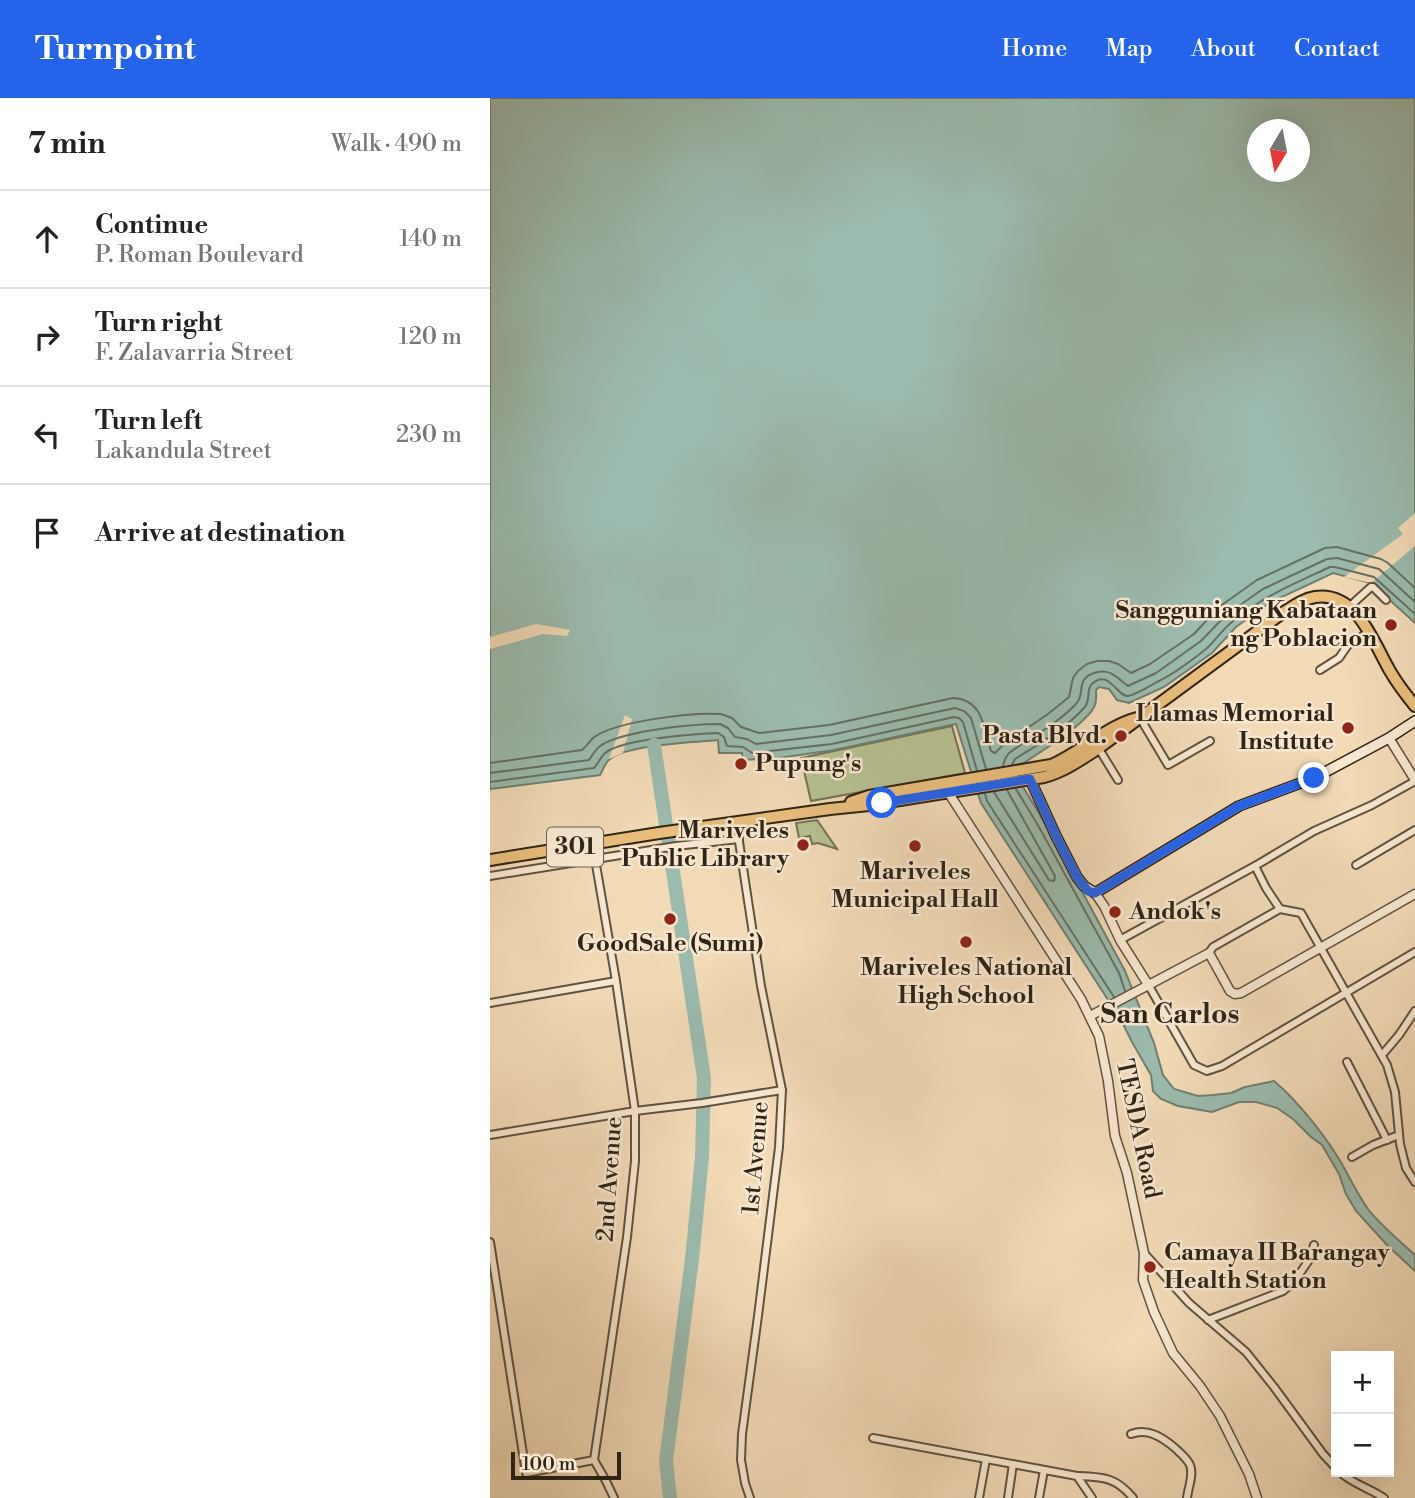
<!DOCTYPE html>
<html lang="en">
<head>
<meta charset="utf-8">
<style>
	body { margin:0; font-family:"Libre Bodoni",serif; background:#f2f2f2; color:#222 }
	.controls { position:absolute; right:21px; bottom:21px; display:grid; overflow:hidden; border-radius:0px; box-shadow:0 7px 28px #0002 }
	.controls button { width:63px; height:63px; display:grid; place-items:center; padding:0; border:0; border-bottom:2px solid #e0e0e0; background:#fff; color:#222; font:35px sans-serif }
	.compass { position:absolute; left:757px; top:21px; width:63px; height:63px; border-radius:50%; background:#fff; box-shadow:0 7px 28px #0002; rotate:190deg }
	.scale { position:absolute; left:21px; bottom:18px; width:110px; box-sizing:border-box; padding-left:7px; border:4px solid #2f2416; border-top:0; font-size:19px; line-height:24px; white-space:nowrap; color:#2f2416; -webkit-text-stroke:5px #f7e7d0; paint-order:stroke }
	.stop { position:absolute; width:21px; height:21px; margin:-16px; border:5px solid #2563eb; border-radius:50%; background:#fff }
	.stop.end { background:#2563eb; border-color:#fff; box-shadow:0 2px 7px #0008 }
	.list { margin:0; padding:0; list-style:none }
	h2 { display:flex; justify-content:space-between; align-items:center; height:91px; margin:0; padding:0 28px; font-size:30px }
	h2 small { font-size:23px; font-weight:400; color:#767676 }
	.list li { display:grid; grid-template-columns:46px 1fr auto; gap:21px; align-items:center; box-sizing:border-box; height:98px; padding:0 28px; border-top:2px solid #e0e0e0 }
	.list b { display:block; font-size:26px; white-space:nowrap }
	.list p { margin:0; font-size:23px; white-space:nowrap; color:#767676 }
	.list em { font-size:23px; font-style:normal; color:#767676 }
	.icon { flex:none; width:38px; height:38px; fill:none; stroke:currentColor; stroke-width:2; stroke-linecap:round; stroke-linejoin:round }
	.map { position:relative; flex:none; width:925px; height:1400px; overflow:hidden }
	header { display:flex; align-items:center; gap:42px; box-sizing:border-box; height:98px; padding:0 35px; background:#2563eb; color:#fff }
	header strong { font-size:33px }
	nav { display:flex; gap:38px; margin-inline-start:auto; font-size:24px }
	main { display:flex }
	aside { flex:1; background:#fff }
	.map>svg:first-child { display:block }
</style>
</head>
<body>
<header>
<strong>Turnpoint</strong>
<nav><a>Home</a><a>Map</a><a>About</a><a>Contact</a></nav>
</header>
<main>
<aside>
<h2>7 min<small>Walk · 490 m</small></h2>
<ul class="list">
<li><svg class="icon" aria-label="ahead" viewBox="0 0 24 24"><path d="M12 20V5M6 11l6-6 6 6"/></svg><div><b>Continue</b><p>P. Roman Boulevard</p></div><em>140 m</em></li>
<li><svg class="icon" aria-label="right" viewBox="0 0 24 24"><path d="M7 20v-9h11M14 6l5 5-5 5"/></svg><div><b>Turn right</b><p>F. Zalavarria Street</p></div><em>120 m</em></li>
<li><svg class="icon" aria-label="left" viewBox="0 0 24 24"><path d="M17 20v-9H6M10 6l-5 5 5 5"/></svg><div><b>Turn left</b><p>Lakandula Street</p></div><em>230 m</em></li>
<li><svg class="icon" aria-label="arrive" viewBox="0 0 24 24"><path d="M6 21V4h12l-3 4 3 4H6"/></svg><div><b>Arrive at destination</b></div></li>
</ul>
</aside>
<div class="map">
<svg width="925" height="1400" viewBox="0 0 925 1400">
	<rect width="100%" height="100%" fill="#f2dab7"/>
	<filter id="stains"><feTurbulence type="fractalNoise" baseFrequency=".00286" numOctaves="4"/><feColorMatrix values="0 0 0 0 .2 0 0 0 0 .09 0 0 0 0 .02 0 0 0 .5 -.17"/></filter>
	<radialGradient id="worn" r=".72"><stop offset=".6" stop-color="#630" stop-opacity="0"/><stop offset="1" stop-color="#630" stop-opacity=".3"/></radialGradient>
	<g fill="#b7c090" stroke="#737253" stroke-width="2">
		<polygon points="462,628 475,675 321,703 311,660"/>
		<polygon points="327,722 347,751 328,745 322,746 320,738 309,740 306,725"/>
	</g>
	<path fill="#9bbbae" stroke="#707f71" stroke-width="2" fill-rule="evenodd" d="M0,0H925V525L881,485L843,475L781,504L746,529L722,555L674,589L639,605L627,602L619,591L609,589L606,592C606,598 607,604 604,609C595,627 547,656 529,668L533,689L555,725L635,873L664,945L673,977L684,991L708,998L723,997L741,995L755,989L784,983C808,1003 838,1041 853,1068C861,1082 868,1097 878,1111C891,1128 909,1142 925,1157V1173L897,1147L866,1113L856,1096L849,1076L832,1047L821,1039L803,1021L787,1010L766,1004H749L722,1014L688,1008L671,1001L663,993L661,977L642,944L631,922L491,705L466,626L344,652L289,660L253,662L252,655H229L228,642C206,644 133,647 119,662C115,665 113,672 110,677L0,691ZM768,32H810V74H768Z"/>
	<g fill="#f2dab7">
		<polygon points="925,415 925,448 881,485 854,479 913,436 908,430"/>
		<polygon points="46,526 80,532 77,538 53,536 0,551 0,539"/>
		<polygon points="135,617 142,621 133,655 119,661"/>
	</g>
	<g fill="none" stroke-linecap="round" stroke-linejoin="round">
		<g stroke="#657062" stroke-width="2">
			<path d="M0,665L92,652C96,649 99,644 103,640C125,623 203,614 231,616L242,620L251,629L269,635L339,627L463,600C493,601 494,630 501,653L505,655L514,646L558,616L579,599L583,580L588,573L597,566L607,563H619L628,566L641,575L660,566L704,536L729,509L767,482L835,450L847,449L891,461L898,465L925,490"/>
			<path d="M522,667L525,661C549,646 575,631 594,610C602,601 595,593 602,586C619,570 627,599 638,598C645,597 660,588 667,584C684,576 701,563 716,551C725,543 732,532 742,524C771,499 806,485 840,469H845L884,479L925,516"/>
			<path d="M513,668L515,661L519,655C541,639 567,626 586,606C596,596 585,581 604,575C620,569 628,581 638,588L666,575L711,543L736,517L773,491L837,461L847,460L889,471L925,504"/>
			<path d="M0,675L99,662C102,658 105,652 109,649C128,633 203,626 230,626L238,630L245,639L257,641L266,646L341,637L465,610L474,613L481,620L496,671"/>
			<path d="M0,684L104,670C108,666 110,660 114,656C129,641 205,636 228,635L234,639L237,648L253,649L262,655L342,646L464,619L469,620L473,624L487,673"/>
			<polyline points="526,691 549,729 629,875 635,893"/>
			<polyline points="504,694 559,782 564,783 565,778 517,692"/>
			<polyline points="495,696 497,703 624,899"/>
		</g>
		<polyline stroke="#9bbbae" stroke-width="14" points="164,647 214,980 212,1059 202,1161 176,1363 180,1400"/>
		<defs>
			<g id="minor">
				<polyline points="859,509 881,489 883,489 896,502"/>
				<polyline points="830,572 849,560 858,547 879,534"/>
				<polyline points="650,620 678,667 720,643"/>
				<polyline points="609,651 628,682"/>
				<polyline points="246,724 271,888 292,992 289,1049 268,1218 252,1336 251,1362 255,1385 260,1400"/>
				<polyline points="866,767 925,732"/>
				<polyline points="765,768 776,790 790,811 811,815 897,967 905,994 910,1046 916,1070 925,1084"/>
				<polyline points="0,778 186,748 249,741"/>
				<polyline points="630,842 765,768 824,733 882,707 925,683"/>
				<polyline points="719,855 723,849 790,811"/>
				<polyline points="659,888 704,967 717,973 732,968 925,854"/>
				<polyline points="0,905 126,883"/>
				<polyline points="892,957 909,937 925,913"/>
				<polyline points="857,964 897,1042"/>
				<polyline points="0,1037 145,1013 212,1005 292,992"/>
				<polyline points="862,1059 883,1047 909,1037"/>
				<polyline points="0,1144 36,1375 104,1362 116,1383 124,1400"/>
				<polyline points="654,1155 699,1205 756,1254 784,1289 833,1356 846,1370"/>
				<polyline points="718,1222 793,1193 804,1184 821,1159 824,1147"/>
				<path d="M641,1336C658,1330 672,1339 685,1350C690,1355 697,1360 700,1367C704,1377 698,1390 697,1400"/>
				<polyline points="383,1340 587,1378 602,1400"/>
				<polyline points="104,1362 137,1139 145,1063 145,1013 126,883 105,761"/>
				<path d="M850,1374C861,1385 881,1391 894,1400"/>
				<path d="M587,1378C613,1379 626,1379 643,1400"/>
				<polyline points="489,1400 496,1361"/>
				<polyline points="518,1400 523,1366"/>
				<polyline points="549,1400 554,1372"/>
			</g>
			<g id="tertiary">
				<polyline points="899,640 925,682"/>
				<polyline points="458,694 591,901 609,938 618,983 625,1038 637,1075 654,1155 653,1182 664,1214 683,1255 710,1288 730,1318 759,1376 767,1400"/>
				<polyline points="605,795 614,808 630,842 659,888"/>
				<polyline points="600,918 719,855 740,893 745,896 751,895 925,796"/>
			</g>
			<polyline id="secondary" points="540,681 566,738 587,779 594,788 605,795 749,708 824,680 899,640 925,623"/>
			<g id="primary">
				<path d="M361,704L379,698L561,667C590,655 618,627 647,620"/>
				<path d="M0,762L169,735L340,711L379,707L554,679C573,674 589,663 606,652L791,516C801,510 812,501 825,499C867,493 883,544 900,573C907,585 916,597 925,608"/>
			</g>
		</defs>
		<use href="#minor" stroke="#60523e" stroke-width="10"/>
		<use href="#tertiary" stroke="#60523e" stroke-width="11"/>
		<use href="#secondary" stroke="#2f2416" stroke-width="12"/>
		<use href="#primary" stroke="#2f2416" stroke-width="14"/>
		<use href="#minor" stroke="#f7e7d0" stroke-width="6"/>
		<use href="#tertiary" stroke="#f7e7d0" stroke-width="8"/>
		<use href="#secondary" stroke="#f7e7d0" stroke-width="9"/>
		<use href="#primary" stroke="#e9bd7c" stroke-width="10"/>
	</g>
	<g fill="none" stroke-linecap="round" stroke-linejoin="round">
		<polyline stroke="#2563eb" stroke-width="9" points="392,705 540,681 566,738 587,779 598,793 605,795 749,708 824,680"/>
	</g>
	<g fill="#8f2418" stroke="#f7e7d0" stroke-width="2.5">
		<circle cx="901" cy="527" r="7"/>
		<circle cx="858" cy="630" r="7"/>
		<circle cx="631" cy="638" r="7"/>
		<circle cx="251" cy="666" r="7"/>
		<circle cx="313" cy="747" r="7"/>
		<circle cx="425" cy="748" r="7"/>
		<circle cx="625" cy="814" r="7"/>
		<circle cx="180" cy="821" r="7"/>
		<circle cx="476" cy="844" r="7"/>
		<circle cx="660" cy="1169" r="7"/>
	</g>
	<g text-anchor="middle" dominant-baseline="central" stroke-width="5" stroke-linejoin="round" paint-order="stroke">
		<rect fill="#f7e7d0" stroke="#6b5e4e" stroke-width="2" x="57" y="729.5" width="56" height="39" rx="5"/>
		<g font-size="23" font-weight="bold" fill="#2f2416">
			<text x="85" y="749">301</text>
		</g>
		<g font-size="24" font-weight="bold" fill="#2f2416" stroke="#f7e7d0" text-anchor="end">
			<text x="887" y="513">Sangguniang Kabataan<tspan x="887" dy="28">ng Poblacion</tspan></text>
			<text x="844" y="616">Llamas Memorial<tspan x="844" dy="28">Institute</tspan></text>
			<text x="617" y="638">Pasta Blvd.</text>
			<text x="265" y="666" text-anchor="start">Pupung's</text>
			<text x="299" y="733">Mariveles<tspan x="299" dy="28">Public Library</tspan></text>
			<text x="425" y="774" text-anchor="middle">Mariveles<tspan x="425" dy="28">Municipal Hall</tspan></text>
			<text x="639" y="814" text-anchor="start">Andok's</text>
			<text x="180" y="846" text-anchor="middle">GoodSale (Sumi)</text>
			<text x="476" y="870" text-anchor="middle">Mariveles National<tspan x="476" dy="28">High School</tspan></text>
			<text x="674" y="1155" text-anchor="start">Camaya II Barangay<tspan x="674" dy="28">Health Station</tspan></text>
		</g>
		<g font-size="24" fill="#2f2416" stroke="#f7e7d0">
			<text transform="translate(648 1031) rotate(78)">TESDA Road</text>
			<text transform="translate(266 1060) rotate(-85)">1st Avenue</text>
			<text transform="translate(120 1081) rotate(-86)">2nd Avenue</text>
		</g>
		<g font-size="28" font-weight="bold" fill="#2f2416" stroke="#f7e7d0">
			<text x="680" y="916">San Carlos</text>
		</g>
	</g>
	<rect width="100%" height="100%" filter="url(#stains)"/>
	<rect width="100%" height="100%" fill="url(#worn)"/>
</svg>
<div class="controls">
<button>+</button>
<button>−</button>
</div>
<svg class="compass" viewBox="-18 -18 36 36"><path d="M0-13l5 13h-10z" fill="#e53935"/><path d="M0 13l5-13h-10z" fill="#767676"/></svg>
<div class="scale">100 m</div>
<div class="stop" style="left:392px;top:705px"></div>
<div class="stop end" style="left:824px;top:680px"></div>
</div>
</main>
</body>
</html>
